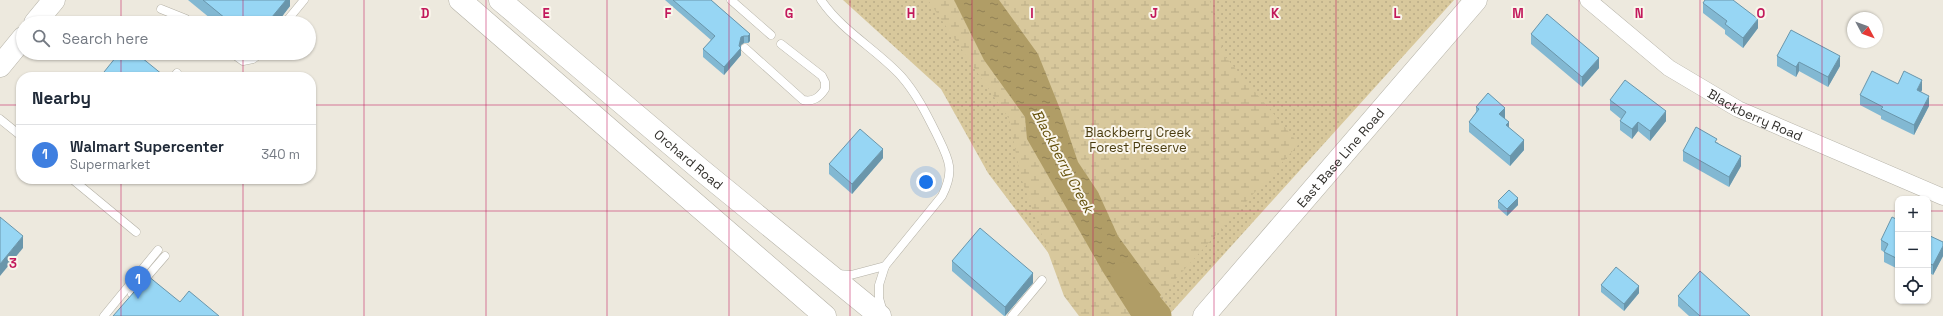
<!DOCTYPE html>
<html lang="en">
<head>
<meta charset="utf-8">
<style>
	body { margin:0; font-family:"Space Grotesk",sans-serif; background:#f6f6f7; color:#1f2937 }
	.controls { position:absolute; right:12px; bottom:12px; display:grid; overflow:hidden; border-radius:8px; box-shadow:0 1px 3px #0004 }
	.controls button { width:36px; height:36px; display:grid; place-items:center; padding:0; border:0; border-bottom:1px solid #e0e1e3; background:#fff; color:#1f2937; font:20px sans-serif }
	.compass { position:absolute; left:1847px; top:12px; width:36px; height:36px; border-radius:50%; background:#fff; box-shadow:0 1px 3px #0004; rotate:131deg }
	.you { position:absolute; left:926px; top:182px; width:14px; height:14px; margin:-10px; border:3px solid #fff; border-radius:50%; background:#1a73e8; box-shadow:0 0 0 6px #1a73e833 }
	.badge { display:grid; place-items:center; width:26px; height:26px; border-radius:50%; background:#0f766e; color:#fff; font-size:13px; font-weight:700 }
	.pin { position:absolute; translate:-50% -33px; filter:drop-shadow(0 1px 2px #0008) }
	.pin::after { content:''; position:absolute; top:21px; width:14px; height:12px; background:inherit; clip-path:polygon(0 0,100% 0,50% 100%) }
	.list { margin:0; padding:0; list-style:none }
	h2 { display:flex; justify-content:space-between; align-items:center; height:52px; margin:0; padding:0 16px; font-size:17px }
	h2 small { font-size:13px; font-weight:400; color:#747a83 }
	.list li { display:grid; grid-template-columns:26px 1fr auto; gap:12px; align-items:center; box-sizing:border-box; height:60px; padding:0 16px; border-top:1px solid #e0e1e3 }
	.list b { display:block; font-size:15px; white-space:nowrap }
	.list p { margin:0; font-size:13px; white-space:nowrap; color:#747a83 }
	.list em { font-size:13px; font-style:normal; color:#747a83 }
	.icon { flex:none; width:22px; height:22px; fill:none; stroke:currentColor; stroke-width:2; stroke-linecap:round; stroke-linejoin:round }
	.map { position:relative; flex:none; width:1943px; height:316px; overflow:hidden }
	.search { position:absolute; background:#fff; box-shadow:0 1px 3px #0004; left:16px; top:16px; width:300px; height:44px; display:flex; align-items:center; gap:10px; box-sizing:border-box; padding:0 14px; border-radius:22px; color:#747a83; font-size:15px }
	.panel { position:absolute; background:#fff; box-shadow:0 1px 3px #0004; left:16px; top:72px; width:300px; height:112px; border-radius:16px }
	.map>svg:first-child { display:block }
</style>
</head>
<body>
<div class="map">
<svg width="1943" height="316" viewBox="0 0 1943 316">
	<defs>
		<pattern id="grass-dots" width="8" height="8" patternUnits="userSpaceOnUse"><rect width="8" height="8" fill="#d8c89c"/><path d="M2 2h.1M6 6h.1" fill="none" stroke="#baac87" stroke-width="1.8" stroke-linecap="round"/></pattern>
		<pattern id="wetland-marsh" width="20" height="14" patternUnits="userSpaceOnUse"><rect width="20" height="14" fill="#d8c89c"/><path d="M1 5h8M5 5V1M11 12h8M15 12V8" fill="none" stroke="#baac87"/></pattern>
		<pattern id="water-ripples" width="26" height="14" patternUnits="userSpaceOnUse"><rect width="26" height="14" fill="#b09d66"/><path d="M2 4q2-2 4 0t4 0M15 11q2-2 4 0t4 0" fill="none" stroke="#908054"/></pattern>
	</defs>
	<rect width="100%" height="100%" fill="#ede9de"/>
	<polygon fill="url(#grass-dots)" points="843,0 1454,0 1168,316 1096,316 988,173 941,89"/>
	<g fill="url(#wetland-marsh)">
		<polygon points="928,0 954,0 984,60 1025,117 1027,139 1103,272 1131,316 1079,316 1064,296 1021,178 1009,119"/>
		<polygon points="999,0 1210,0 1224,55 1299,144 1161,295 1118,236 1098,192 1078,162 1060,109"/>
	</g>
	<polygon fill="url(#water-ripples)" points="954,0 999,0 1038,54 1060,109 1078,162 1098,192 1118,236 1161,295 1142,316 1131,316 1103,272 1027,139 1025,117 984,60"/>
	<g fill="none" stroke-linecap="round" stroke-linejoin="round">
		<polyline stroke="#b09d66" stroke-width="29" points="1125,277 1157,316"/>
		<defs>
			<g id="lane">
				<polyline points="731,0 771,35"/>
				<path d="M821,0C842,31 876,49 901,76C916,93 926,113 936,133C948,158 956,169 942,196L885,266L879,285V298L883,312"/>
				<polyline points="161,9 186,19 191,23"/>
				<polyline points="285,23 304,0"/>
				<path d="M745,48L803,100C813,102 819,98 825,89V82L822,76L781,44"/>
				<polyline points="232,53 243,61 253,59 261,53"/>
				<polyline points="174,77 177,73"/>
				<polyline points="0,119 21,136"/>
				<polyline points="72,179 136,232"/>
				<polyline points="137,179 143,179"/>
				<polyline points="837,274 851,275 885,266"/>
				<polyline points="132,294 165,256"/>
				<polyline points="104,316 158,250"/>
				<polyline points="1012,316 1042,280"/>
			</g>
			<g id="street">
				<path id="s1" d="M1588,0L1669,68L1738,109L1943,197"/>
			</g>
			<g id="secondary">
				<polyline points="35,23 54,0"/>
				<polyline points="0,66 23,38"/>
			</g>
			<g id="primary">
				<polyline points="460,0 825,316"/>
				<path id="s2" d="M500,0L700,169L880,316"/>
				<path id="s3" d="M1204,316L1476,0"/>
			</g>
		</defs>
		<use href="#lane" stroke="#b4b1a6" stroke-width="9"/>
		<use href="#street" stroke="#b4b1a6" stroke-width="17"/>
		<use href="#secondary" stroke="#b4b1a6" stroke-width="23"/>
		<use href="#primary" stroke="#b4b1a6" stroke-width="23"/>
		<use href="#lane" stroke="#fff" stroke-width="8"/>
		<use href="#street" stroke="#fff" stroke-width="16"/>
		<use href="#secondary" stroke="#fff" stroke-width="22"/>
		<use href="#primary" stroke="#fff" stroke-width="22"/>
	</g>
	<g fill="#82b8d2">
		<polygon points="188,0 290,0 290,6 277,23 216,23"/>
		<polygon points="665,0 711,0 750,34 750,41 748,43 744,43 741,45 741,55 724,75 703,57 703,49 711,40"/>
		<polygon points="1703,3 1758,28 1743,48 1725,34 1725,30 1703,13"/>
		<polygon points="1531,34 1599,68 1582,87 1531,44"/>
		<polygon points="1777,56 1840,66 1828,87 1799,71 1796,77 1777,66"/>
		<polygon points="1898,84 1922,90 1921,92 1929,106 1914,135 1881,119 1881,116 1860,105 1860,95"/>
		<polygon points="1610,100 1666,121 1650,141 1638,131 1632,139 1620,130 1620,121 1621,119 1610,110"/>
		<polygon points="1476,107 1505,118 1504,118 1509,128 1524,150 1510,166 1469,132 1469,122 1476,112"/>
		<polygon points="1717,142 1741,166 1729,187 1683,161 1683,151"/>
		<polygon points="883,158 852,194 829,174 829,164"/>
		<polygon points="1498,201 1518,205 1507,216 1498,208"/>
		<polygon points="1898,220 1898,269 1884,262 1884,252 1881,250 1881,240"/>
		<polygon points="1928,235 1943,242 1943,256 1933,275 1928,272"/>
		<polygon points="952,261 1033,283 1005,316 1004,316 952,271"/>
		<polygon points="1601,285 1639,293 1624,311 1601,292"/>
		<polygon points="1678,296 1750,316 1689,316 1678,306"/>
	</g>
	<g fill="#6a96ab">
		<polygon points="286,0 290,0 290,6 277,23 267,23"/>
		<polygon points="1758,19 1758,28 1743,48 1743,38"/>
		<polygon points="750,34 750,41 748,43 748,36"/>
		<polygon points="744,36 744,43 741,45 740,49 741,48 741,55 724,75 724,67 739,46 741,37"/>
		<polygon points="1840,56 1840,66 1828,87 1828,77"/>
		<polygon points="1599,58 1599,68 1582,87 1582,77"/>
		<polygon points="1799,62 1799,71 1796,77 1796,67"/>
		<polygon points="1922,80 1922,90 1917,99 1917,90"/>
		<polygon points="1929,96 1929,106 1914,135 1914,125"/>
		<polygon points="1505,108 1505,118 1499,124 1499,114"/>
		<polygon points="1666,111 1666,121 1650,141 1650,131"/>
		<polygon points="1509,122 1509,132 1506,125"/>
		<polygon points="1638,122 1638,131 1632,139 1632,129"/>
		<polygon points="1524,140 1524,150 1510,166 1510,156"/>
		<polygon points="883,149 883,158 852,194 852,184"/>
		<polygon points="1741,156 1741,166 1729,187 1729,177"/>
		<polygon points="1518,198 1518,205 1507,216 1507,209"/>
		<polygon points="23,236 23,248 0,276 0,264"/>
		<polygon points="1943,246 1943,256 1933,275 1933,265"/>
		<polygon points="1033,273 1033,283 1005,316 1005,307"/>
		<polygon points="1639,286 1639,293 1624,311 1624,304"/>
	</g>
	<g fill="#97d6f4" stroke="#6a96ab">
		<polygon points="203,0 286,0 267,23 231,23"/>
		<polygon points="673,0 711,0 750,34 748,36 744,36 741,37 739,46 741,48 724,67 703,49 715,36"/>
		<polygon points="1705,0 1733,0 1758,19 1743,38 1725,24 1727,21 1703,3"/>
		<polygon points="1547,14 1599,58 1582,77 1531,34"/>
		<polygon points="1791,30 1840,56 1828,77 1799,62 1796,67 1777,56"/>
		<polygon points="125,53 136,53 163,75 161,77 100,77 116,57 120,59"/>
		<polygon points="1872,71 1898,84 1904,71 1922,80 1917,90 1929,96 1914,125 1881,109 1883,107 1860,95"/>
		<polygon points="1625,80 1666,111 1650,131 1638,122 1632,129 1620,121 1626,112 1610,100"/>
		<polygon points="1488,93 1505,108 1499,114 1509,122 1506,125 1524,140 1510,156 1469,122 1479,109 1476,107"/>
		<polygon points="1696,127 1717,139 1715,142 1741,156 1729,177 1683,151"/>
		<polygon points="860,129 883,149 852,184 829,164"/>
		<polygon points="1509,190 1518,198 1507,209 1498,201"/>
		<polygon points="0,217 23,236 0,264"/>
		<polygon points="1892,217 1898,220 1898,259 1884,252 1888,244 1881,240"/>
		<polygon points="980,228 1033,273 1005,307 952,261"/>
		<polygon points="1928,235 1943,242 1943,246 1933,265 1928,263"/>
		<polygon points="1616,267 1639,286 1624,304 1601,285"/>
		<polygon points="1700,271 1750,316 1700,316 1678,296"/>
		<polygon points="148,276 180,302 189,291 219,316 113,316"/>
	</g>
	<path fill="none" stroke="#c2185b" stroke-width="1" stroke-opacity="0.55" d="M121,0V23M243,0V23M364,0V316M486,0V316M607,0V316M729,0V316M850,0V316M972,0V316M1093,0V316M1214,0V316M1336,0V316M1457,0V316M1579,0V316M1700,0V316M1822,0V316M121,53V77M243,53V77M0,105H21M311,105H1943M121,179V316M243,179V316M0,211H1898M1928,211H1943"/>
	<g text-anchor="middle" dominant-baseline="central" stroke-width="4" stroke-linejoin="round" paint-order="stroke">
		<g font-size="13" fill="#302e2a" stroke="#faf6ec">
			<text stroke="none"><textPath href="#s1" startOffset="204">Blackberry Road</textPath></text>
			<text stroke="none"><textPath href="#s3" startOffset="209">East Base Line Road</textPath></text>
			<text stroke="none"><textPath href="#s2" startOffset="247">Orchard Road</textPath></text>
		</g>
		<g font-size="13" fill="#4a3c0f" stroke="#faf6ec">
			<text x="1138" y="132">Blackberry Creek<tspan x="1138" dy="15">Forest Preserve</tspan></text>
		</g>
		<g font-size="14" font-style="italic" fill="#64500a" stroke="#faf6ec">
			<text transform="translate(1063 161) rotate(62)">Blackberry Creek</text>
		</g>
	</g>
	<g font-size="13" text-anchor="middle" font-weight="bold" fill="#c2185b" stroke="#faf6ec" stroke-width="4" stroke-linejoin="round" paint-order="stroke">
		<text x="425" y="18">D</text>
		<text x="546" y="18">E</text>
		<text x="668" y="18">F</text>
		<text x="789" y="18">G</text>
		<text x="911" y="18">H</text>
		<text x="1032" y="18">I</text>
		<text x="1154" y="18">J</text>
		<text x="1275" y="18">K</text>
		<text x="1397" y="18">L</text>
		<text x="1518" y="18">M</text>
		<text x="1639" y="18">N</text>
		<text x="1761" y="18">O</text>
		<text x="13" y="268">3</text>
	</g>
</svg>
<div class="controls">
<button>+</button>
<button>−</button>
<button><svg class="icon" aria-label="locate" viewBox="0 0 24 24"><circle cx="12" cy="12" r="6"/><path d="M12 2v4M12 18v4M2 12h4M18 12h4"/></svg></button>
</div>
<svg class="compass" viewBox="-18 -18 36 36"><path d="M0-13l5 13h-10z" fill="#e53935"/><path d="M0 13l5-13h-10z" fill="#747a83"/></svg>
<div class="you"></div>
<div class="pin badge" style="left:138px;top:299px;background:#3f7fe0">1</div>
<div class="search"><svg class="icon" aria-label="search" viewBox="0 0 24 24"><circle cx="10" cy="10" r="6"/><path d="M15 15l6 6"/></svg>Search here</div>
<section class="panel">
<h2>Nearby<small></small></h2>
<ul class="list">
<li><span class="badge" style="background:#3f7fe0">1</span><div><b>Walmart Supercenter</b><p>Supermarket</p></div><em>340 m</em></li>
</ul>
</section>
</div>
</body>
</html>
